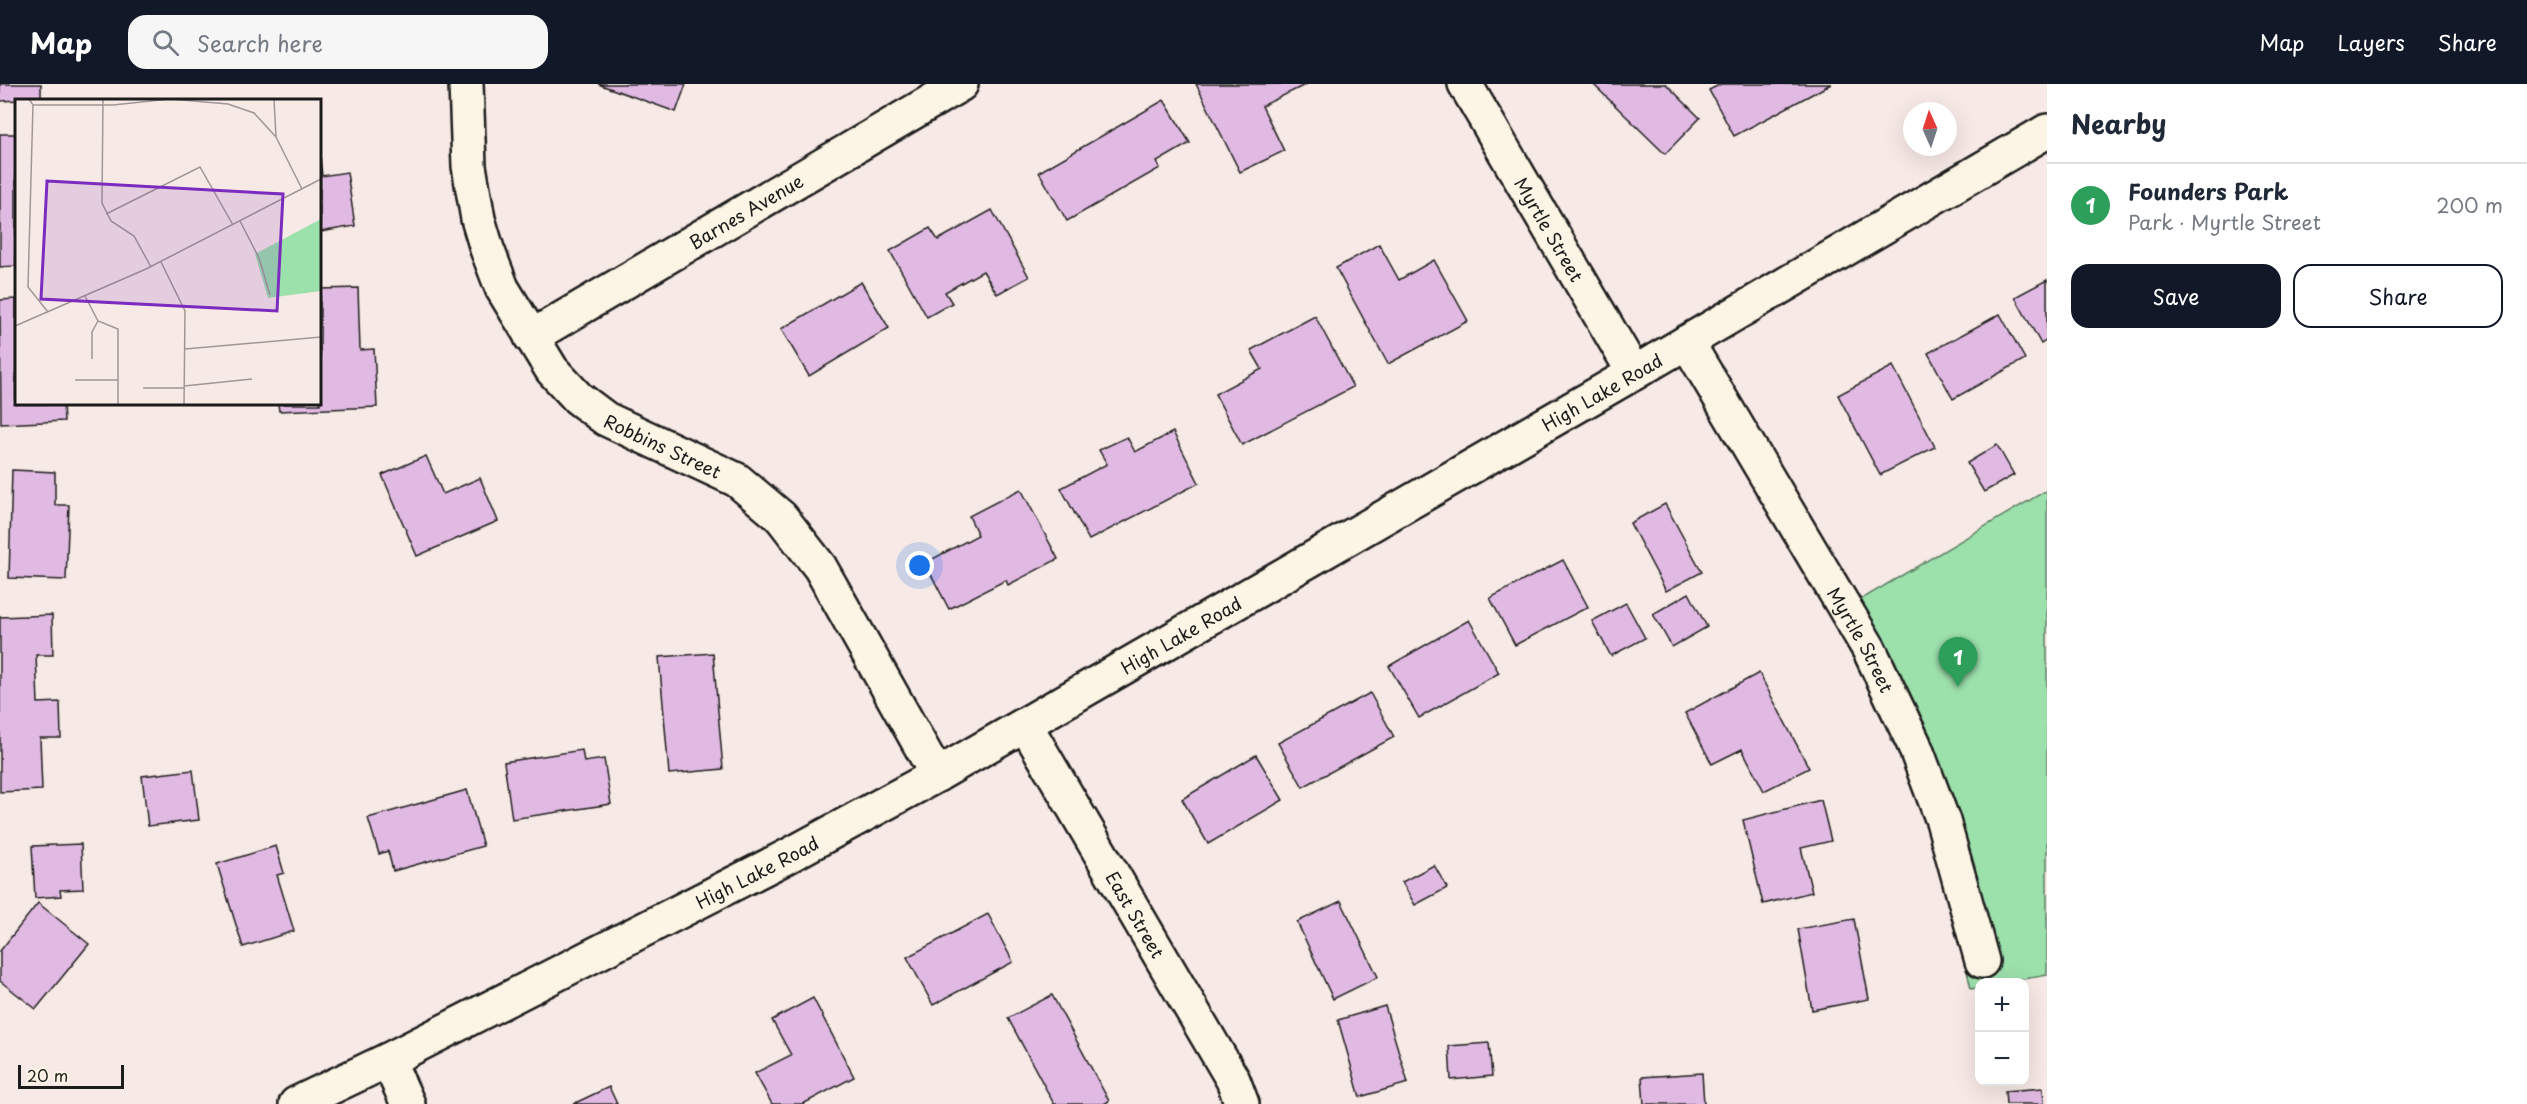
<!DOCTYPE html>
<html lang="en">
<head>
<meta charset="utf-8">
<style>
	body { margin:0; font-family:"Playpen Sans",sans-serif; background:#f6f6f7; color:#1f2937 }
	.controls { position:absolute; right:18px; bottom:18px; display:grid; overflow:hidden; border-radius:12px; box-shadow:0 6px 24px #0002 }
	.controls button { width:54px; height:54px; display:grid; place-items:center; padding:0; border:0; border-bottom:2px solid #e0e1e3; background:#fff; color:#1f2937; font:30px sans-serif }
	.compass { position:absolute; left:1903px; top:18px; width:54px; height:54px; border-radius:50%; background:#fff; box-shadow:0 6px 24px #0002; rotate:357deg }
	.scale { position:absolute; left:18px; bottom:15px; width:106px; box-sizing:border-box; padding-left:6px; border:3px solid #1c1c1c; border-top:0; font-size:16px; line-height:21px; white-space:nowrap; color:#1c1c1c; -webkit-text-stroke:4px #fcf5e5; paint-order:stroke }
	.you { position:absolute; left:920px; top:482px; width:21px; height:21px; margin:-15px; border:4px solid #fff; border-radius:50%; background:#1a73e8; box-shadow:0 0 0 9px #1a73e833 }
	.badge { display:grid; place-items:center; width:39px; height:39px; border-radius:50%; background:#111827; color:#fff; font-size:20px; font-weight:700 }
	.pin { position:absolute; translate:-50% -50px; filter:drop-shadow(0 2px 3px #0008) }
	.pin::after { content:''; position:absolute; top:32px; width:21px; height:18px; background:inherit; clip-path:polygon(0 0,100% 0,50% 100%) }
	.list { margin:0; padding:0; list-style:none }
	h2 { display:flex; justify-content:space-between; align-items:center; height:78px; margin:0; padding:0 24px; font-size:26px }
	h2 small { font-size:20px; font-weight:400; color:#747a83 }
	.list li { display:grid; grid-template-columns:39px 1fr auto; gap:18px; align-items:center; box-sizing:border-box; height:84px; padding:0 24px; border-top:2px solid #e0e1e3 }
	.list b { display:block; font-size:22px; white-space:nowrap }
	.list p { margin:0; font-size:20px; white-space:nowrap; color:#747a83 }
	.list em { font-size:20px; font-style:normal; color:#747a83 }
	.actions { display:flex; gap:12px; padding:18px 24px }
	.actions a { flex:1; padding:14px 0; border:2px solid #111827; border-radius:18px; text-align:center; font-size:21px; color:#111827 }
	.actions .main { background:#111827; color:#fff }
	.icon { flex:none; width:33px; height:33px; fill:none; stroke:currentColor; stroke-width:2; stroke-linecap:round; stroke-linejoin:round }
	.map { position:relative; flex:none; width:2047px; height:1020px; overflow:hidden }
	header { display:flex; align-items:center; gap:36px; box-sizing:border-box; height:84px; padding:0 30px; background:#111827; color:#fff }
	header strong { font-size:28px }
	nav { display:flex; gap:33px; margin-inline-start:auto; font-size:21px }
	.search { width:420px; height:54px; background:#f6f6f7; display:flex; align-items:center; gap:15px; box-sizing:border-box; padding:0 21px; border-radius:18px; color:#747a83; font-size:22px }
	main { display:flex }
	aside { flex:1; background:#fff }
	.map>svg:first-child { display:block }
</style>
</head>
<body>
<header>
<strong>Map</strong>
<div class="search"><svg class="icon" aria-label="search" viewBox="0 0 24 24"><circle cx="10" cy="10" r="6"/><path d="M15 15l6 6"/></svg>Search here</div>
<nav><a>Map</a><a>Layers</a><a>Share</a></nav>
</header>
<main>
<div class="map">
<svg width="2047" height="1020" viewBox="0 0 2047 1020">
	<rect width="100%" height="100%" fill="#f7e9e5"/>
	<filter id="ink" filterUnits="userSpaceOnUse"><feTurbulence type="fractalNoise" baseFrequency=".0167" numOctaves="2"/><feDisplacementMap in="SourceGraphic" scale="12" xChannelSelector="R" yChannelSelector="G"/><feConvolveMatrix kernelMatrix="1 2 1 2 8 2 1 2 1" color-interpolation-filters="sRGB"/></filter>
	<g filter="url(#ink)">
		<polygon fill="#9ce0ac" stroke="#5c7e64" stroke-width="1.5" points="2047,406 2047,891 2005,898 1980,898 1979,903 1971,905 1946,793 1906,674 1831,533"/>
		<g fill="#e1bae3" stroke="#1c1c1c" stroke-width="1.5">
			<polygon points="0,0 41,0 41,15 0,17"/>
			<polygon points="598,0 686,0 676,28"/>
			<polygon points="1196,0 1307,0 1262,22 1284,67 1240,88"/>
			<polygon points="1593,0 1666,0 1700,34 1665,70"/>
			<polygon points="1721,0 1831,0 1734,52 1709,6"/>
			<polygon points="1164,16 1190,59 1157,78 1160,84 1067,137 1039,88"/>
			<polygon points="0,50 16,50 16,182 0,183"/>
			<polygon points="320,72 322,92 347,88 355,142 320,148"/>
			<polygon points="992,126 1029,193 997,210 983,187 945,208 952,219 927,233 890,167 930,144 938,156"/>
			<polygon points="1379,160 1399,196 1434,176 1468,237 1388,280 1336,184"/>
			<polygon points="2047,196 2047,256 2041,260 2015,213"/>
			<polygon points="861,198 889,244 809,292 781,245"/>
			<polygon points="358,204 360,266 374,265 377,323 279,327 278,320 320,320 320,205"/>
			<polygon points="16,215 16,320 63,320 64,337 1,340 0,216"/>
			<polygon points="2000,230 2025,275 1953,315 1928,269"/>
			<polygon points="1315,232 1353,303 1242,361 1215,310 1262,285 1251,266"/>
			<polygon points="1893,282 1935,363 1880,391 1838,311"/>
			<polygon points="1173,348 1199,399 1089,456 1061,404 1107,380 1099,366 1127,353 1135,368"/>
			<polygon points="1997,361 2014,391 1984,408 1967,379"/>
			<polygon points="426,372 443,410 480,394 498,437 417,472 382,391"/>
			<polygon points="12,386 55,388 55,421 69,421 66,496 9,494"/>
			<polygon points="1021,405 1058,475 1008,501 1006,496 949,525 925,479 978,451 969,432"/>
			<polygon points="1665,420 1702,488 1666,507 1630,439"/>
			<polygon points="1563,476 1588,523 1515,561 1490,514"/>
			<polygon points="1689,509 1707,543 1672,563 1653,530"/>
			<polygon points="1626,519 1645,554 1611,572 1592,537"/>
			<polygon points="52,531 53,571 36,571 38,619 60,618 61,654 40,654 42,706 0,708 0,533"/>
			<polygon points="1469,536 1499,589 1419,634 1389,582"/>
			<polygon points="713,569 723,685 669,690 659,573"/>
			<polygon points="1759,589 1809,684 1764,707 1742,665 1712,680 1685,629"/>
			<polygon points="1370,609 1394,653 1303,703 1278,659"/>
			<polygon points="582,666 584,678 604,675 611,720 512,735 504,678"/>
			<polygon points="1256,671 1283,716 1208,760 1182,715"/>
			<polygon points="193,686 199,736 148,742 142,692"/>
			<polygon points="467,706 483,762 393,787 388,767 379,770 368,734"/>
			<polygon points="1821,716 1831,757 1801,764 1812,808 1763,820 1743,736"/>
			<polygon points="81,760 83,805 60,806 61,812 35,814 32,762"/>
			<polygon points="276,762 284,789 277,791 294,847 243,863 217,780"/>
			<polygon points="1434,781 1447,804 1415,821 1402,798"/>
			<polygon points="1341,817 1378,893 1333,915 1297,838"/>
			<polygon points="38,819 89,860 36,925 0,897 0,867"/>
			<polygon points="988,830 1013,878 933,921 907,873"/>
			<polygon points="1854,835 1869,915 1812,926 1798,845"/>
			<polygon points="1052,911 1109,1017 1104,1020 1054,1020 1008,934"/>
			<polygon points="813,914 854,993 803,1020 772,1020 755,989 791,971 772,936"/>
			<polygon points="1385,922 1408,999 1360,1013 1338,936"/>
			<polygon points="1489,959 1492,992 1451,996 1449,962"/>
			<polygon points="1702,989 1704,1020 1644,1020 1642,993"/>
			<polygon points="609,1003 617,1020 573,1020"/>
			<polygon points="2043,1004 2044,1020 2006,1020 2005,1007"/>
		</g>
		<g fill="none" stroke-linecap="round" stroke-linejoin="round">
			<defs>
				<g id="minor">
					<path id="s1" d="M466,0L469,82L478,135L487,165L502,204L552,286L578,314L606,335L737,396L781,433L820,483L937,691"/>
					<path id="s2" d="M1465,0L1634,289"/>
					<path id="s3" d="M531,253L961,0"/>
					<path id="s4" d="M1687,258L1869,565L1914,660L1943,737L1982,877"/>
					<path id="s5" d="M1026,642L1233,996L1242,1020"/>
					<polyline points="388,976 408,1020"/>
					<path id="s6" d="M296,1020L388,976L786,773L937,691L1634,289L2047,47"/>
				</g>
			</defs>
			<use href="#minor" stroke="#1c1c1c" stroke-width="38"/>
			<use href="#minor" stroke="#fcf5e5" stroke-width="33"/>
		</g>
	</g>
	<g text-anchor="middle" dominant-baseline="central" stroke-width="6" stroke-linejoin="round" paint-order="stroke">
		<g font-size="18" fill="#1c1c1c" stroke="#fcf5e5">
			<text stroke="none"><textPath href="#s3" startOffset="249">Barnes Avenue</textPath></text>
			<text stroke="none"><textPath href="#s2" startOffset="168">Myrtle Street</textPath></text>
			<text stroke="none"><textPath href="#s6" startOffset="1488">High Lake Road</textPath></text>
			<text stroke="none"><textPath href="#s1" startOffset="441">Robbins Street</textPath></text>
			<text stroke="none"><textPath href="#s6" startOffset="1002">High Lake Road</textPath></text>
			<text stroke="none"><textPath href="#s4" startOffset="345">Myrtle Street</textPath></text>
			<text stroke="none"><textPath href="#s6" startOffset="516">High Lake Road</textPath></text>
			<text stroke="none"><textPath href="#s5" startOffset="218">East Street</textPath></text>
		</g>
	</g>
	<g transform="translate(15 15)">
		<rect width="306" height="306" fill="#f7e9e5"/>
		<path d="M306,120V192L253,199L240,155Z" fill="#9ce0ac"/>
		<path fill="none" stroke="#9f9795" stroke-width="1.5" d="M14,0L18,6H98L155,0L213,5L239,14L261,38M88,0L87,104L96,122L119,137L136,168M259,0L261,38L287,90M18,6L13,188L33,213M91,115L185,68L218,126M225,122L244,159L255,196M146,163L170,212L169,306M70,197L83,222L103,230V306M0,227L131,170L306,80M170,250L306,238M77,260V233L83,222M60,281H103M169,287L237,280M128,289H169"/>
		<path fill="#7b2cbf" fill-opacity="0.15" stroke="#7b2cbf" stroke-width="3" d="M32,82L268,95L262,212L26,200Z"/>
		<rect width="306" height="306" fill="none" stroke="#1c1c1c" stroke-width="3"/>
	</g>
</svg>
<div class="controls">
<button>+</button>
<button>−</button>
</div>
<svg class="compass" viewBox="-18 -18 36 36"><path d="M0-13l5 13h-10z" fill="#e53935"/><path d="M0 13l5-13h-10z" fill="#747a83"/></svg>
<div class="scale">20 m</div>
<div class="you"></div>
<div class="pin badge" style="left:1958px;top:603px;background:#2e9e5b">1</div>
</div>
<aside>
<h2>Nearby<small></small></h2>
<ul class="list">
<li><span class="badge" style="background:#2e9e5b">1</span><div><b>Founders Park</b><p>Park · Myrtle Street</p></div><em>200 m</em></li>
</ul>
<div class="actions"><a class="main">Save</a><a>Share</a></div>
</aside>
</main>
</body>
</html>
